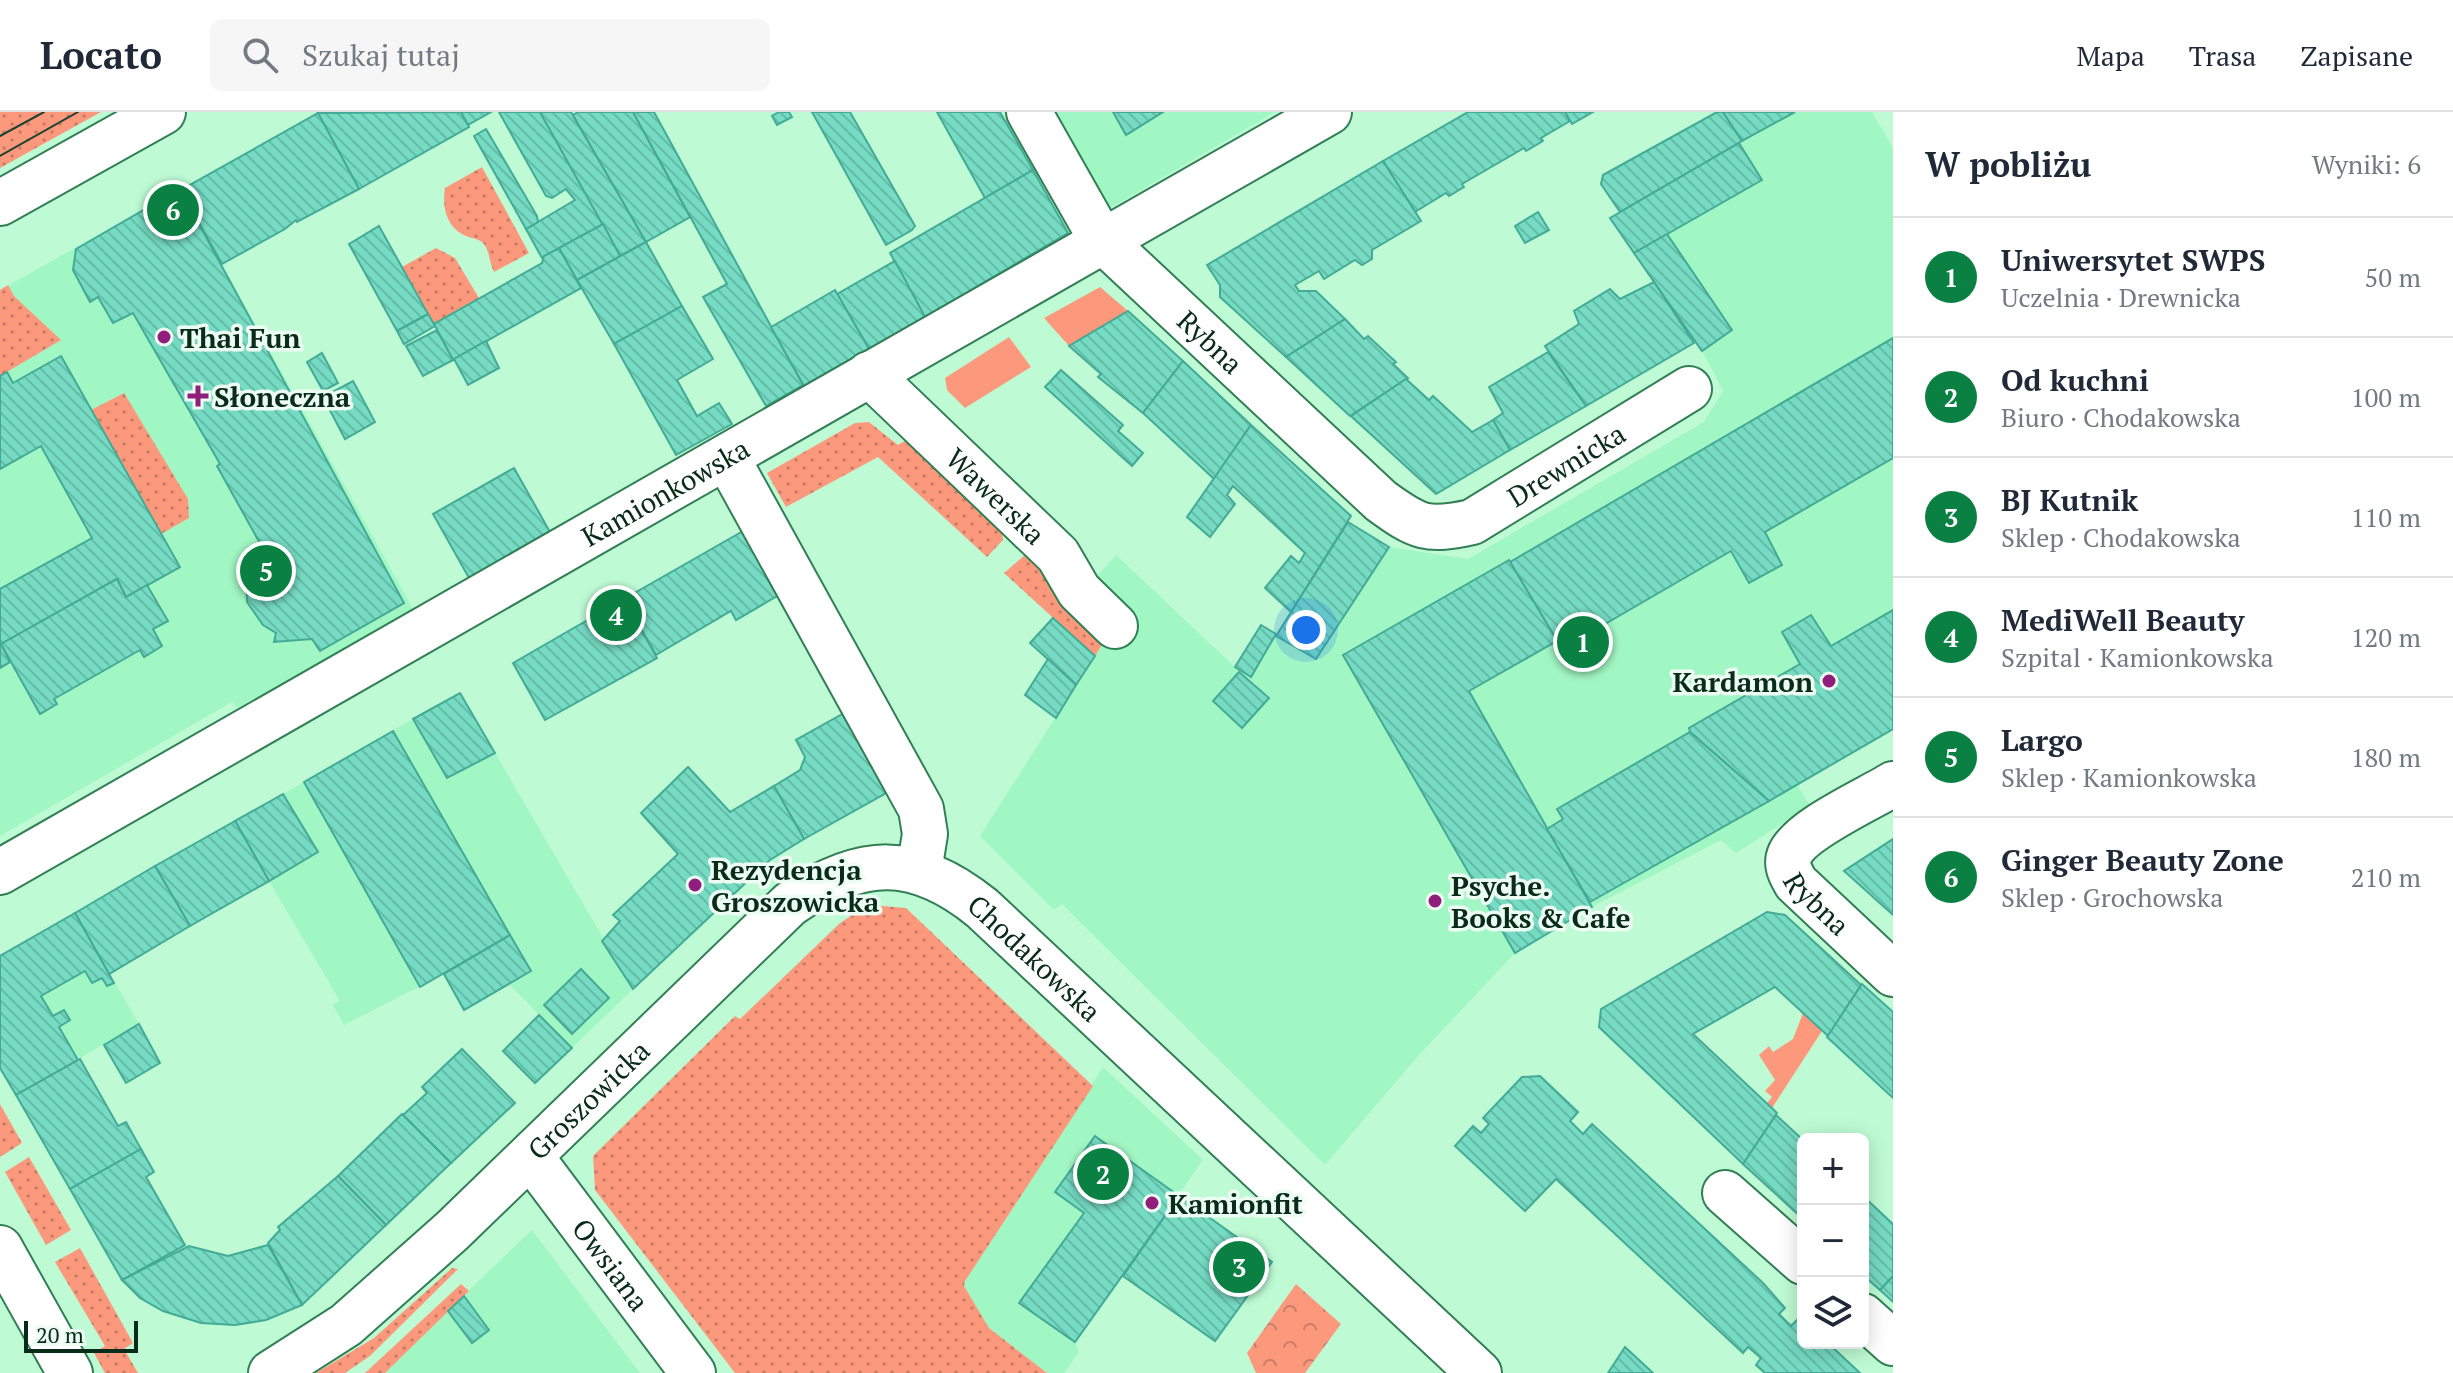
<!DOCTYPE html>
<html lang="pl">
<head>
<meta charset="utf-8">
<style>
	body { margin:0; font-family:"PT Serif",serif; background:#f6f6f7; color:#1f2937 }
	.controls { position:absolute; right:24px; bottom:24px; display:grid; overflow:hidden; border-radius:12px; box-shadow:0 4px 20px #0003 }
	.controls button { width:72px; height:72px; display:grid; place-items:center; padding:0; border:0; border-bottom:2px solid #e0e1e3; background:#fff; color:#1f2937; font:40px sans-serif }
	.scale { position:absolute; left:24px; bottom:20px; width:114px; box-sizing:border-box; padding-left:8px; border:4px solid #092b19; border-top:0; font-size:22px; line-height:28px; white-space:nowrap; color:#092b19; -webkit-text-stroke:6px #edfcf2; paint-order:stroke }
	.you { position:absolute; left:1306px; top:518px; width:28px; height:28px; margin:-20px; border:6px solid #fff; border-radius:50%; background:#1a73e8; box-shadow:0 0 0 12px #1a73e833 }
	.badge { display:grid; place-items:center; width:52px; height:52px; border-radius:50%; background:#0b8043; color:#fff; font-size:26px; font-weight:700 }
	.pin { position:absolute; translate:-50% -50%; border:4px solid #fff; box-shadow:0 2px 8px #0006 }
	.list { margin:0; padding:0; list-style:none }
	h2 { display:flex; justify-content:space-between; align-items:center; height:104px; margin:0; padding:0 32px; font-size:34px }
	h2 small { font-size:26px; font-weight:400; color:#747a83 }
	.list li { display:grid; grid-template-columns:52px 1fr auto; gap:24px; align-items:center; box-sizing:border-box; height:120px; padding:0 32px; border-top:2px solid #e0e1e3 }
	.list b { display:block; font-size:30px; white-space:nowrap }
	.list p { margin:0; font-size:26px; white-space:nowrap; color:#747a83 }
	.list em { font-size:26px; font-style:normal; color:#747a83 }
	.icon { flex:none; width:44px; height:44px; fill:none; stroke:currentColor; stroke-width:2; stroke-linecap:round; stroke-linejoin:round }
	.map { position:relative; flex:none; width:1893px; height:1261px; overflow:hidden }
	header { display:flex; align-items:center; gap:48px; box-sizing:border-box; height:112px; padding:0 40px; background:#fff; border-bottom:2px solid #e0e1e3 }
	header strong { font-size:38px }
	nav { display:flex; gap:44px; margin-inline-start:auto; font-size:28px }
	.search { width:560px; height:72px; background:#f6f6f7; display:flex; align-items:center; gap:20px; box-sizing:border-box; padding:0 28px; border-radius:12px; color:#747a83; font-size:30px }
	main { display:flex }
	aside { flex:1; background:#fff }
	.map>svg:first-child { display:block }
</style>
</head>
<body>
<header>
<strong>Locato</strong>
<div class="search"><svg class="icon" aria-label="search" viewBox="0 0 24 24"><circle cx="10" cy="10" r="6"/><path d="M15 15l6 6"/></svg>Szukaj tutaj</div>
<nav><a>Mapa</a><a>Trasa</a><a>Zapisane</a></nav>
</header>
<main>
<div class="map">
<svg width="1893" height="1261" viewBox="0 0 1893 1261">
	<defs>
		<pattern id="grass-dots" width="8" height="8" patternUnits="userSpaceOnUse" patternTransform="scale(2)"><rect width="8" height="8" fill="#fc997d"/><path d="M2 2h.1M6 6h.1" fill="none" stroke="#ca7d66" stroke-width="1.8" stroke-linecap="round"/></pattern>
		<pattern id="forest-crowns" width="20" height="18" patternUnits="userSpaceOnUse" patternTransform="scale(2)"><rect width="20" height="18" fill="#fc997d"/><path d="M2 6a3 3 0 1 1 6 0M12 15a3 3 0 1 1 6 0" fill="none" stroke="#ca7d66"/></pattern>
		<pattern id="building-back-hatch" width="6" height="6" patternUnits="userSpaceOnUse" patternTransform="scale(2)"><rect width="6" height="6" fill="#76dbc3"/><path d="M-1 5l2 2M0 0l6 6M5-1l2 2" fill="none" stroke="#65bca7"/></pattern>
	</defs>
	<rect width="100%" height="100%" fill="#befbd4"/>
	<g fill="#a1f7c3">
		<polygon points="1052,0 1275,0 1107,98"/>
		<polygon points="1795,0 1872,0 1893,36 1893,617 1797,673 1810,694 1736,741 1721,728 1592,795 1515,841 1418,944 1325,1053 1062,792 1054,798 980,724 1108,523 1090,472 1116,443 1235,555 1251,564 1348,410 1389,435 1468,447 1704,310 1723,279 1702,239 1610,106"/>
		<polygon points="180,77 413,497 237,596 232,590 0,724 0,178"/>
		<polygon points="413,607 447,666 495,641 633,877 572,936 509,872 464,898 444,862 344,913 333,893 340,889 269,769 318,740 283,682"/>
		<polygon points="75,801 139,912 16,983 0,956 0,844"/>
		<polygon points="1103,955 1203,1048 1075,1230 1079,1240 1064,1261 1047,1261 989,1216 964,1174 965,1169"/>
		<polygon points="532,1118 640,1261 385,1261 490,1158"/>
	</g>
	<g fill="url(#grass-dots)">
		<polygon points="0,0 101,0 0,56"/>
		<path d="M482,55L529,141L494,160C489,150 490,139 483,131C478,126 473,127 466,124C446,115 442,95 445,76Z"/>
		<polygon points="436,136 455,146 479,186 434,212 402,155"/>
		<polygon points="8,173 14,184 61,228 0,264 0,178"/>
		<polygon points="124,281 188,387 189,406 161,422 91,298"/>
		<polygon points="869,310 898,333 908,327 1001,415 1003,428 987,445 878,345 786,395 767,361 855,311"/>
		<polygon points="1026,442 1108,523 1095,544 1004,461"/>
		<polygon points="883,794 906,796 1093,974 965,1169 964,1174 989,1216 1047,1261 735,1261 595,1078 593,1044 735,904 740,907 840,811 857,800"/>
		<polygon points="0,992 22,1031 0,1045"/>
		<polygon points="29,1045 71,1118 46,1133 5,1060"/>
		<polygon points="80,1136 133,1231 124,1237 138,1261 105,1261 94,1241 105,1234 55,1150"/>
		<polygon points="452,1156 458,1157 370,1244 345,1261 316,1261 374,1226"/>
		<polygon points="461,1172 469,1179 385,1261 365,1261"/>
	</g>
	<polygon fill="url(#forest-crowns)" points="1296,1172 1341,1212 1305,1261 1256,1261 1247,1241"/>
	<g fill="#fc997d">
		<polygon points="1100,175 1128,199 1069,234 1044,206"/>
		<polygon points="1009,225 1031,255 965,296 947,278 945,266"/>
		<polygon points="1803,901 1822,919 1772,996 1767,991 1772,985 1765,979 1775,968 1759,943 1769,934 1773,940 1793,927"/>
	</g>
	<g fill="url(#building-back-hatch)" stroke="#43ab95" stroke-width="2">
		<polygon points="461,0 469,15 359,77 318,1"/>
		<polygon points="461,0 491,0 468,13"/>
		<polygon points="499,0 540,0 603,112 542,146 526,117 575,88 566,77 552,86 546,84"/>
		<polygon points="540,0 571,0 646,130 620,144"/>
		<polygon points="578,0 633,0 690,105 646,130 573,3"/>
		<polygon points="633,0 654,0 803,273 766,294 703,185 727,172"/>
		<polygon points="779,0 789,0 792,5 777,13 772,4"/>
		<polygon points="812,0 850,0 915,114 912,118 886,133"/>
		<polygon points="937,0 1000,0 1033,58 985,86"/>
		<polygon points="1113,0 1163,0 1126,23"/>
		<polygon points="1468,0 1565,0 1570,9 1541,26 1543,29 1526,39 1524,36 1462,72 1464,75 1449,84 1446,81 1415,100 1383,49"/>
		<polygon points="1565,0 1593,0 1572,12"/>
		<polygon points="1717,0 1723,0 1742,29 1620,100 1601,72 1603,63"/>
		<polygon points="1723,0 1795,0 1742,29"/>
		<polygon points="318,1 359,77 297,110 296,108 285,117 222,152 181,78"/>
		<polygon points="486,17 537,104 538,110 526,117 474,24"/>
		<polygon points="1739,31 1762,68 1634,141 1610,106"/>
		<polygon points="1383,49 1421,109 1372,138 1372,147 1362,153 1355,148 1324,167 1319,159 1295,173 1299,179 1316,179 1345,207 1286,245 1220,185 1220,173 1207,153"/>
		<polygon points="1033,58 1068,121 925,205 890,141"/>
		<polygon points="180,77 404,491 320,539 312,527 274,530 276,521 263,513 247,490 246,465 262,435 217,354 220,352 133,201 113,211 98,185 90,190 73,158 76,137"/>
		<polygon points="1538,100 1549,118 1525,131 1515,114"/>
		<polygon points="603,112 620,144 577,168 559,136"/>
		<polygon points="379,114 428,202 397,219 349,132"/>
		<polygon points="1667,122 1732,218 1702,239 1634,141"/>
		<polygon points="646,130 682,194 614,232 577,168"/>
		<polygon points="559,136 581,176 453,248 434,212 542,151 544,144"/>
		<polygon points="895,149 925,205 869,237 837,182"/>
		<polygon points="1654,170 1694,231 1586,294 1545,234 1579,212 1574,199 1610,177 1620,187"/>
		<polygon points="835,178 869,237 804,274 771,215"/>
		<polygon points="682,194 713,247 677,268 697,304 719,291 732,312 676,343 614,232"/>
		<polygon points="1128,199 1183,249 1143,301 1098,265 1101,262 1069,234"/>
		<polygon points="428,202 435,214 404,232 397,219"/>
		<polygon points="1345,207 1364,227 1368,224 1396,250 1393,252 1408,266 1350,304 1286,245"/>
		<polygon points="437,218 453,248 423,264 406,234"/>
		<polygon points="1893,226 1893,346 1765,420 1782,453 1749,471 1731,439 1562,537 1510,450"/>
		<polygon points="486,229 499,256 468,273 454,247"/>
		<polygon points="1548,240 1586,294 1510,338 1493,308 1503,301 1489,275"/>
		<polygon points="322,241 338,271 323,279 307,250"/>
		<polygon points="61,244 180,455 126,485 117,467 1,532 10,550 0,556 0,477 92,426 41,334 0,357 0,264 7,260 13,271"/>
		<polygon points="1183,249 1251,313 1214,367 1143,301"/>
		<polygon points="1061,258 1123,313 1118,319 1143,341 1132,354 1045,275"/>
		<polygon points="1406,267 1429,288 1433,284 1472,320 1493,308 1510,338 1436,382 1351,304"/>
		<polygon points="353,269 375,310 345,327 323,285"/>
		<polygon points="1251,313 1351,404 1291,500 1265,476 1291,444 1299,451 1305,441 1233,374 1227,383 1235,392 1210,425 1187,405"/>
		<polygon points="514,356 550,420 469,466 433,402"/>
		<polygon points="1348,410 1389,435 1316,547 1276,524"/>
		<polygon points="743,419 779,483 736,508 731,499 656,543 624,487"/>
		<polygon points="1509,448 1557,529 1469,579 1592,795 1515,841 1343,543"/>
		<polygon points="117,467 126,485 147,473 168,509 153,517 162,534 144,545 140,538 54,587 57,592 40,602 1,532"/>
		<polygon points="624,487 657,546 545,608 513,551"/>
		<polygon points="1893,498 1893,617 1769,689 1690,620 1689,616 1800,552 1782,520 1811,503 1831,534"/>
		<polygon points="1053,506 1095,544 1076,573 1030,531"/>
		<polygon points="1261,513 1276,522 1251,565 1235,555"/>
		<polygon points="1048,547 1076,573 1056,606 1025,583"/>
		<polygon points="1239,560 1269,586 1242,616 1213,589"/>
		<polygon points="460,581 495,641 447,666 413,607"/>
		<polygon points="844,601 888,680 804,727 774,674 800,658 805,645 796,628"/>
		<polygon points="393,619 510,823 420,875 304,670"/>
		<polygon points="1690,620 1769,689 1590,790 1547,717 1563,707 1557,697"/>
		<polygon points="688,655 730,700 774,674 804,727 770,748 633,877 602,829 620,809 613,803 678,742 641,701"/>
		<polygon points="283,682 318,740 269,769 235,709"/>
		<polygon points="235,709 269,769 190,814 155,754"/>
		<polygon points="1893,727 1893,803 1844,759"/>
		<polygon points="155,754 190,814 109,862 75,801"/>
		<polygon points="1767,800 1785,803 1861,873 1828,924 1775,875 1693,922 1777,1001 1743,1052 1599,915 1601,897"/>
		<polygon points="75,801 114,871 107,874 102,866 92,871 85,859 41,884 53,904 64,898 70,908 59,915 78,948 16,983 0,956 0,844"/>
		<polygon points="510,823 531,859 464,898 444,862"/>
		<polygon points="581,857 609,886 572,922 544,893"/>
		<polygon points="1862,872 1893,900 1893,986 1827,925"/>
		<polygon points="539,903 572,936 535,971 503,939"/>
		<polygon points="139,912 160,951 126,971 104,933"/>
		<polygon points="462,937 515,991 451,1051 403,1003 427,981 422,975"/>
		<polygon points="80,947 118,1014 126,1010 141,1037 70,1077 16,983"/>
		<polygon points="1540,964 1578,1000 1570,1009 1583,1022 1592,1012 1763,1171 1785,1196 1779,1202 1791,1214 1800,1205 1803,1208 1803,1231 1828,1231 1860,1261 1765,1261 1756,1253 1761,1246 1748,1235 1743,1241 1556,1067 1525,1099 1455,1034 1473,1014 1481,1021 1489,1012 1483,1006 1522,965"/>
		<polygon points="402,1002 451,1051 386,1113 338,1064"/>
		<polygon points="1776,1003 1803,1028 1803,1107 1743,1052"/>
		<polygon points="1095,1024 1179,1084 1075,1230 1019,1191 1084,1101 1055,1080"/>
		<polygon points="141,1037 154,1060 146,1065 185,1133 122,1168 70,1077"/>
		<polygon points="338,1064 386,1113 302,1193 268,1131 280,1118 278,1115"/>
		<polygon points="1179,1084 1272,1150 1215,1229 1123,1164"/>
		<polygon points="1863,1084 1893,1112 1893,1164 1880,1178 1863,1163"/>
		<polygon points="268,1133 302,1193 266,1208 235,1213 201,1211 163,1199 140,1186 122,1168 189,1134 228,1144"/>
		<polygon points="1893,1164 1893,1190 1880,1178"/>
		<polygon points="464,1184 489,1218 472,1231 448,1199"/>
		<polygon points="1625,1235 1653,1261 1608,1261"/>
	</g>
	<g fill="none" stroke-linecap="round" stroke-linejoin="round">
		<defs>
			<g id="minor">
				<path id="s1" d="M1029,0L1101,127L1381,389C1418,416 1427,420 1472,410L1689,277"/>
				<path id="s2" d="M869,262L1058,443L1079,479L1115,514"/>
				<polyline points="727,346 921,697 925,722 919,759"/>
				<path id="s3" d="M1893,672C1869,687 1801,717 1790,742C1785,753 1791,762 1796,771L1893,862"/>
				<path id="s4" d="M0,760L1329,0"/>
				<path id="s5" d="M531,1045L693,1261"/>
				<polyline points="1725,1081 1803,1150"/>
				<polyline points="0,1136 70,1261"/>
				<polyline points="1863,1204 1893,1231"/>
				<path id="s6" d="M271,1261L346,1213L452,1119L790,792C861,744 914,741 982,796L1479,1261"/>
			</g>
			<polyline id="major" points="0,91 163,0"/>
		</defs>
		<use href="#minor" stroke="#327f55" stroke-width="48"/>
		<use href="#major" stroke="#327f55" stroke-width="48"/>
		<use href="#minor" stroke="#fff" stroke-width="44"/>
		<use href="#major" stroke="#fff" stroke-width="44"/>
		<g stroke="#1d422d" stroke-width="2">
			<polyline points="0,24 44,0"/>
			<polyline points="0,44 78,0"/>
		</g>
	</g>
	<g fill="#911d7d" stroke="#edfcf2" stroke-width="3">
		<circle cx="164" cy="225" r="8"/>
		<path d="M194 272h8v8h8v8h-8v8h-8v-8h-8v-8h8z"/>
		<circle cx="1829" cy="569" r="8"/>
		<circle cx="695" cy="773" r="8"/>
		<circle cx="1435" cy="789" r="8"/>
		<circle cx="1152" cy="1091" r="8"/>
	</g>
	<g text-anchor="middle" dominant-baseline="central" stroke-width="7" stroke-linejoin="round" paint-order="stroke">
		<g font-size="28" font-weight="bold" fill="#092b19" stroke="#edfcf2" text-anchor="start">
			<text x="180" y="225">Thai Fun</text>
			<text x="214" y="284">Słoneczna</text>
			<text x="1813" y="569" text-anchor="end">Kardamon</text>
			<text x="711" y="757">Rezydencja<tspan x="711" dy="32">Groszowicka</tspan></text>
			<text x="1451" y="773">Psyche.<tspan x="1451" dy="32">Books &amp; Cafe</tspan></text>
			<text x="1168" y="1091">Kamionfit</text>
		</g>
		<g font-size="28" fill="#092b19" stroke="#edfcf2">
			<text stroke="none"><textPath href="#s1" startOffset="296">Rybna</textPath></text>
			<text stroke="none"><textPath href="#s1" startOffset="738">Drewnicka</textPath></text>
			<text stroke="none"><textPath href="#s4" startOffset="766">Kamionkowska</textPath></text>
			<text stroke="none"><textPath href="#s2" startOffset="176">Wawerska</textPath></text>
			<text stroke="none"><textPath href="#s3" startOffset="186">Rybna</textPath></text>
			<text stroke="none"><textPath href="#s6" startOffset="984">Chodakowska</textPath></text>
			<text stroke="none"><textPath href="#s6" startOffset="420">Groszowicka</textPath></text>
			<text stroke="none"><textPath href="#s5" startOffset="134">Owsiana</textPath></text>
		</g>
	</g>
</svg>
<div class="controls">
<button>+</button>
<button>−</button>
<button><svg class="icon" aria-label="layers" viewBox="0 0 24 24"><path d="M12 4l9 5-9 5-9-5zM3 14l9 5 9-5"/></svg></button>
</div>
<div class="scale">20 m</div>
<div class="you"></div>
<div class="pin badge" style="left:1583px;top:530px">1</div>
<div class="pin badge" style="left:1103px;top:1062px">2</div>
<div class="pin badge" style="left:1239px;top:1155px">3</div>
<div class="pin badge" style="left:616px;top:503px">4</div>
<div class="pin badge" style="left:266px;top:459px">5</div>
<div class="pin badge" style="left:173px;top:98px">6</div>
</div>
<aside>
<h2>W pobliżu<small>Wyniki: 6</small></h2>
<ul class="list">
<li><span class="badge">1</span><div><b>Uniwersytet SWPS</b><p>Uczelnia · Drewnicka</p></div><em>50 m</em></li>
<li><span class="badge">2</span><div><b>Od kuchni</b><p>Biuro · Chodakowska</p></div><em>100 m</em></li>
<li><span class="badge">3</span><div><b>BJ Kutnik</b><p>Sklep · Chodakowska</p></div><em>110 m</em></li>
<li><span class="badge">4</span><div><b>MediWell Beauty</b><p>Szpital · Kamionkowska</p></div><em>120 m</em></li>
<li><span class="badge">5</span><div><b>Largo</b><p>Sklep · Kamionkowska</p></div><em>180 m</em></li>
<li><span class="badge">6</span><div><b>Ginger Beauty Zone</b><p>Sklep · Grochowska</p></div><em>210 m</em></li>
</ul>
</aside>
</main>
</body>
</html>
